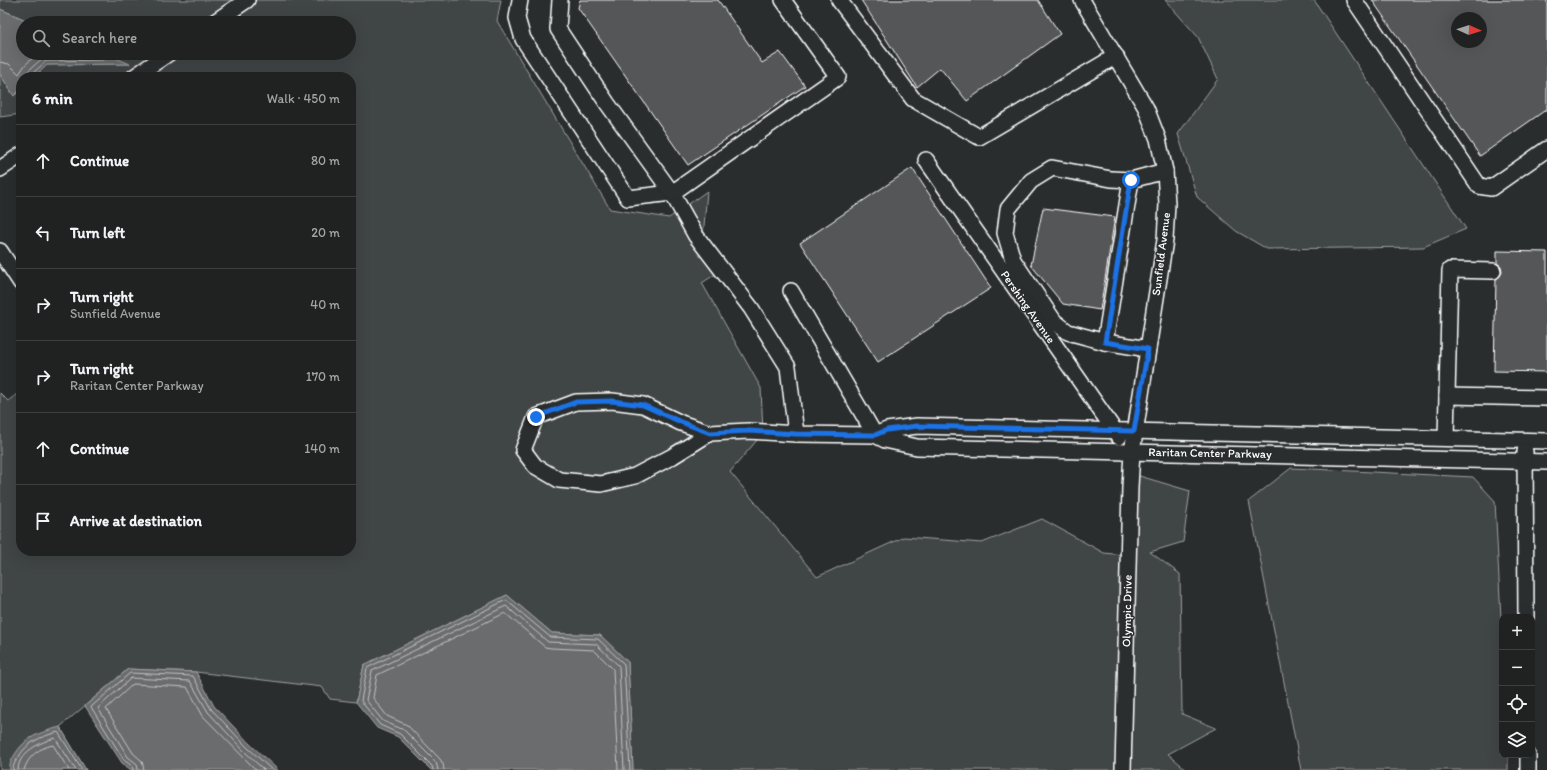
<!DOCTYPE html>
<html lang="en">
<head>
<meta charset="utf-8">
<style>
	body { margin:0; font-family:Itim,sans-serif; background:#282a2a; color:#f1f3f6 }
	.controls { position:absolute; right:12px; bottom:12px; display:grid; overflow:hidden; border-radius:8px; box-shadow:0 4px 16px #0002 }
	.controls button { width:36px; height:36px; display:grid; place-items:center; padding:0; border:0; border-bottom:1px solid #3d3f40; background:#202222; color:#f1f3f6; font:20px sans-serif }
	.compass { position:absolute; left:1451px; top:12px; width:36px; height:36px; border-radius:50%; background:#202222; box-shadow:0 4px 16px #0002; rotate:93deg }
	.stop { position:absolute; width:12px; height:12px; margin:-9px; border:3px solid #1a73e8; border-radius:50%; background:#fff }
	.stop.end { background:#1a73e8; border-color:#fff; box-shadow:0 1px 4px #0008 }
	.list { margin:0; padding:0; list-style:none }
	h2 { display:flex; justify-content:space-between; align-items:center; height:52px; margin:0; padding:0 16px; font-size:17px }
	h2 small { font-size:13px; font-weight:400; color:#a2a4a5 }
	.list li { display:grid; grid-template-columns:26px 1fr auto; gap:12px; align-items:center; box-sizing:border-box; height:72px; padding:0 16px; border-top:1px solid #3d3f40 }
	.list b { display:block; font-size:15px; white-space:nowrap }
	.list p { margin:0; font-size:13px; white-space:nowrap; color:#a2a4a5 }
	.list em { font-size:13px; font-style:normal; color:#a2a4a5 }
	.icon { flex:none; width:22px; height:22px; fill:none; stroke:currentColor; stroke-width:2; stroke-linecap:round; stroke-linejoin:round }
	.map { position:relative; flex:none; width:1547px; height:770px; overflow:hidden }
	.search { position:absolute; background:#202222; box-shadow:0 4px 16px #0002; left:16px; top:16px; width:340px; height:44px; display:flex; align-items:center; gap:10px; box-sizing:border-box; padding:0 14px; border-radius:22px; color:#a2a4a5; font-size:15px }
	.panel { position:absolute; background:#202222; box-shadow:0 4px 16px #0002; left:16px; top:72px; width:340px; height:484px; border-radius:16px }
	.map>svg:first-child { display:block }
</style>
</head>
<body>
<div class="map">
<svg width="1547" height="770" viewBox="0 0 1547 770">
	<rect width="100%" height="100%" fill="#2a2d2e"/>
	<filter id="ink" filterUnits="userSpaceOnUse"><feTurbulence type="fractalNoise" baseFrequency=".025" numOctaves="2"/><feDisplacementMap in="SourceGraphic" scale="8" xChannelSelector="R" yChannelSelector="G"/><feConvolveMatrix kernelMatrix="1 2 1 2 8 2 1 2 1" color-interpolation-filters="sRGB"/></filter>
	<g filter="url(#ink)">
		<g fill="#414445" stroke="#a0a2a2">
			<polygon points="0,0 501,0 497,21 610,209 669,218 707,191 702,249 725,268 702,283 761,388 763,433 730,472 817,577 904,537 982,543 1042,519 1104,553 1123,555 1126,472 1190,491 1183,542 1150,552 1180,574 1182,714 1216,728 1168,754 1187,770 633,770 628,662 600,635 552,633 507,595 364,665 356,702 330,699 322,687 196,672 128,669 60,727 86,770 0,770 0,393 8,401 21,391 21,551 351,551 351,77 34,77 47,65 128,64 104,53 349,53 349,23 33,23 0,9"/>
			<polygon points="1165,0 1314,0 1466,229 1423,247 1267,249 1236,231 1197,197 1178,134 1218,79 1198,37"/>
			<polygon points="0,74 14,96 21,89 21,114 0,117"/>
			<polygon points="1291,468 1473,477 1495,501 1502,638 1502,755 1508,755 1508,770 1301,770 1249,501"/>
		</g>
		<g fill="#6a6c6d" stroke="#a6a7a7">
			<polygon points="0,9 33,23 23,23 23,53 104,53 130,64 47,65 34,77 21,77 21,89 14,96 0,74"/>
			<polygon points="507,595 552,633 600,635 628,662 633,770 431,770 398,737 377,728 356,702 364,665"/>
			<polygon points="128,669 196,672 214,706 250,744 278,770 131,770 122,763 85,706"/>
			<path d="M60,727L86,770H10C9,764 11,761 14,756C26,736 39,733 60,727Z"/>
		</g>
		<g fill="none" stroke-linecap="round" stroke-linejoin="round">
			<g stroke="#c3c4c5" stroke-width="1">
				<polyline points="0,62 9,64 19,74 25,65 38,53"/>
				<polyline points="27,77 29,70 44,57 97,55 99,53"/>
				<polyline points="32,77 33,73 46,61 103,60 105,58 104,53"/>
				<path d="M13,770C13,765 15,762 18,758C27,742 40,737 58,732L82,770"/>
				<path d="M18,770C18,752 41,742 55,738L76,770"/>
				<path d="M24,770C28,756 39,748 53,745L69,770"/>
				<polyline points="133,770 132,766 124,760 91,707 130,673 193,676 211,709 247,747 272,770"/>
				<polyline points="138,770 137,764 128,757 98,708 131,678 190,681 208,712 244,751 264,770"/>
				<polyline points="144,770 142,761 133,753 106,709 133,684 187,687 203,716 256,770"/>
				<polyline points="433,770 432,766 400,734 380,725 361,701 367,668 506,600 550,637 598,639 624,664 630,770"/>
				<polyline points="438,770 436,762 404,730 383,721 366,700 372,671 506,606 548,642 596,644 619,666 624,770"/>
				<polyline points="444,770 443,764 440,759 407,725 387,716 373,698 377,675 505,613 545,647 551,648 594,650 613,669 618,770"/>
			</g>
		</g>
		<g fill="#555758" stroke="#fff" fill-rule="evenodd">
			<polygon points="580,0 718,0 762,63 780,52 805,86 688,165 578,8"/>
			<polygon points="861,0 1038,0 1060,34 967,101 940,68 917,87"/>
			<path d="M1372,0H1547V109L1480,156ZM1457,18H1481V42H1457Z"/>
			<polygon points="912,168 991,288 878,362 800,243"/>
			<polygon points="1043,208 1115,217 1100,310 1063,304 1031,265"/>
			<polygon points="1497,251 1547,252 1547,372 1494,371 1496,279 1500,276 1502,271 1501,266 1497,263"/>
		</g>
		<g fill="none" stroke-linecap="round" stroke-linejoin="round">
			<defs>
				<g id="minor">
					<polyline points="520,0 517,18 523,39 628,198 672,193 696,236 751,308 788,367 796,434"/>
					<polyline points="560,0 558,29 607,103 672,193 838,77 783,0"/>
					<polyline points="839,0 913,99 979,137 1116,56"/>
					<polyline points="1082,0 1146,108 1158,139 1165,171 1167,204 1165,240 1132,452 1130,487 1123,770"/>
					<polyline points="1354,0 1479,186 1491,188 1547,149"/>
					<polyline points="213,23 247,0"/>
					<polyline points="134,77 169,53"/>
					<polyline points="926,160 1119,437"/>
					<polyline points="0,169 21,155"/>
					<polyline points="0,251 21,283"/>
					<polyline points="791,291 875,435"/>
					<polyline points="1105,342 1131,180"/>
					<polyline points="1148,349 1105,342 1068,332 1054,321 1013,260 1005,233 1008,209 1031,181 1052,168 1111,179 1131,180 1165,171"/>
					<polyline points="1447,396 1547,398"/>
					<polyline points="710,433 673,456 635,476 601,484 559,480 535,466 523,450 536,417 576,402 612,401 643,405 681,423 710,433 748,431 796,434 875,435 887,430 917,426 1547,441"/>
					<polyline points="875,435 885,440 917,447 1547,462"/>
					<polyline points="1446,438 1450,270 1493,271"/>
					<polyline points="1525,451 1526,617"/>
					<polyline points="1528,755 1528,770"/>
				</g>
			</defs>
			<use href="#minor" stroke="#fff" stroke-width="18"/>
			<use href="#minor" stroke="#2a2d2e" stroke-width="15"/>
		</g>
	</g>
	<g fill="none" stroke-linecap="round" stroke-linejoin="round" filter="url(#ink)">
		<polyline stroke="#1a73e8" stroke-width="5" points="536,417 576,402 612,401 643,405 681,422 710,433 748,431 796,434 875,435 887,430 917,426 1134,431 1148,349 1105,342 1131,180"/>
	</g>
	<g text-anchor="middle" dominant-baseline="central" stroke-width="3" stroke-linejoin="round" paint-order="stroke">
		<g font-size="12" fill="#fff" stroke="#2a2d2e">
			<text transform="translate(1161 254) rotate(-83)">Sunfield Avenue</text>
			<text transform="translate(1028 307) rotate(55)">Pershing Avenue</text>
			<text transform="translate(1210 453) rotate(1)">Raritan Center Parkway</text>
			<text transform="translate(1127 611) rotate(-89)">Olympic Drive</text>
		</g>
	</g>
</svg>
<div class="controls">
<button>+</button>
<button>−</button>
<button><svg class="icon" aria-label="locate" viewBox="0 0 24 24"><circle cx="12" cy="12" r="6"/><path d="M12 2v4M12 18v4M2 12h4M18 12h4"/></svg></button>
<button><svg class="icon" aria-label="layers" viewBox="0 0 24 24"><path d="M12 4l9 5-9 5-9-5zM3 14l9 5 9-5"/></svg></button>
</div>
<svg class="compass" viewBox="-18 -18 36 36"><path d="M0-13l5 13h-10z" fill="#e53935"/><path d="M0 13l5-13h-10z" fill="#a2a4a5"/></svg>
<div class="stop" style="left:1131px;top:180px"></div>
<div class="stop end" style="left:536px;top:417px"></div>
<div class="search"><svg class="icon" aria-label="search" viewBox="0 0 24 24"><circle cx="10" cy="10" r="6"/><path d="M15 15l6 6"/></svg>Search here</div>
<section class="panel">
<h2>6 min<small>Walk · 450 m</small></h2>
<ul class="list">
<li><svg class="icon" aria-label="ahead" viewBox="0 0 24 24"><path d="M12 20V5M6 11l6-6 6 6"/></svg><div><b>Continue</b></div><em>80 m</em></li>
<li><svg class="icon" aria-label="left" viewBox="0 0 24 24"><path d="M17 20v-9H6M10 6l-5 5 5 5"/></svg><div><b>Turn left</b></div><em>20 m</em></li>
<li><svg class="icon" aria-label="right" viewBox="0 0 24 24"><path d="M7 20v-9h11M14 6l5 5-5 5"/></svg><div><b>Turn right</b><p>Sunfield Avenue</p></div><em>40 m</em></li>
<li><svg class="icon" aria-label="right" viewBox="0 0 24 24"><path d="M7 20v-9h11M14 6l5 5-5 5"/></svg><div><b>Turn right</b><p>Raritan Center Parkway</p></div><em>170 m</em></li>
<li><svg class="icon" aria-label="ahead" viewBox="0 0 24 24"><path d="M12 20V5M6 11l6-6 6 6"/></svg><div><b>Continue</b></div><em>140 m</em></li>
<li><svg class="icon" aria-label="arrive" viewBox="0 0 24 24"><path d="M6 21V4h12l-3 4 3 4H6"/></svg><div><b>Arrive at destination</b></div></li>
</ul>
</section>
</div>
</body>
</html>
